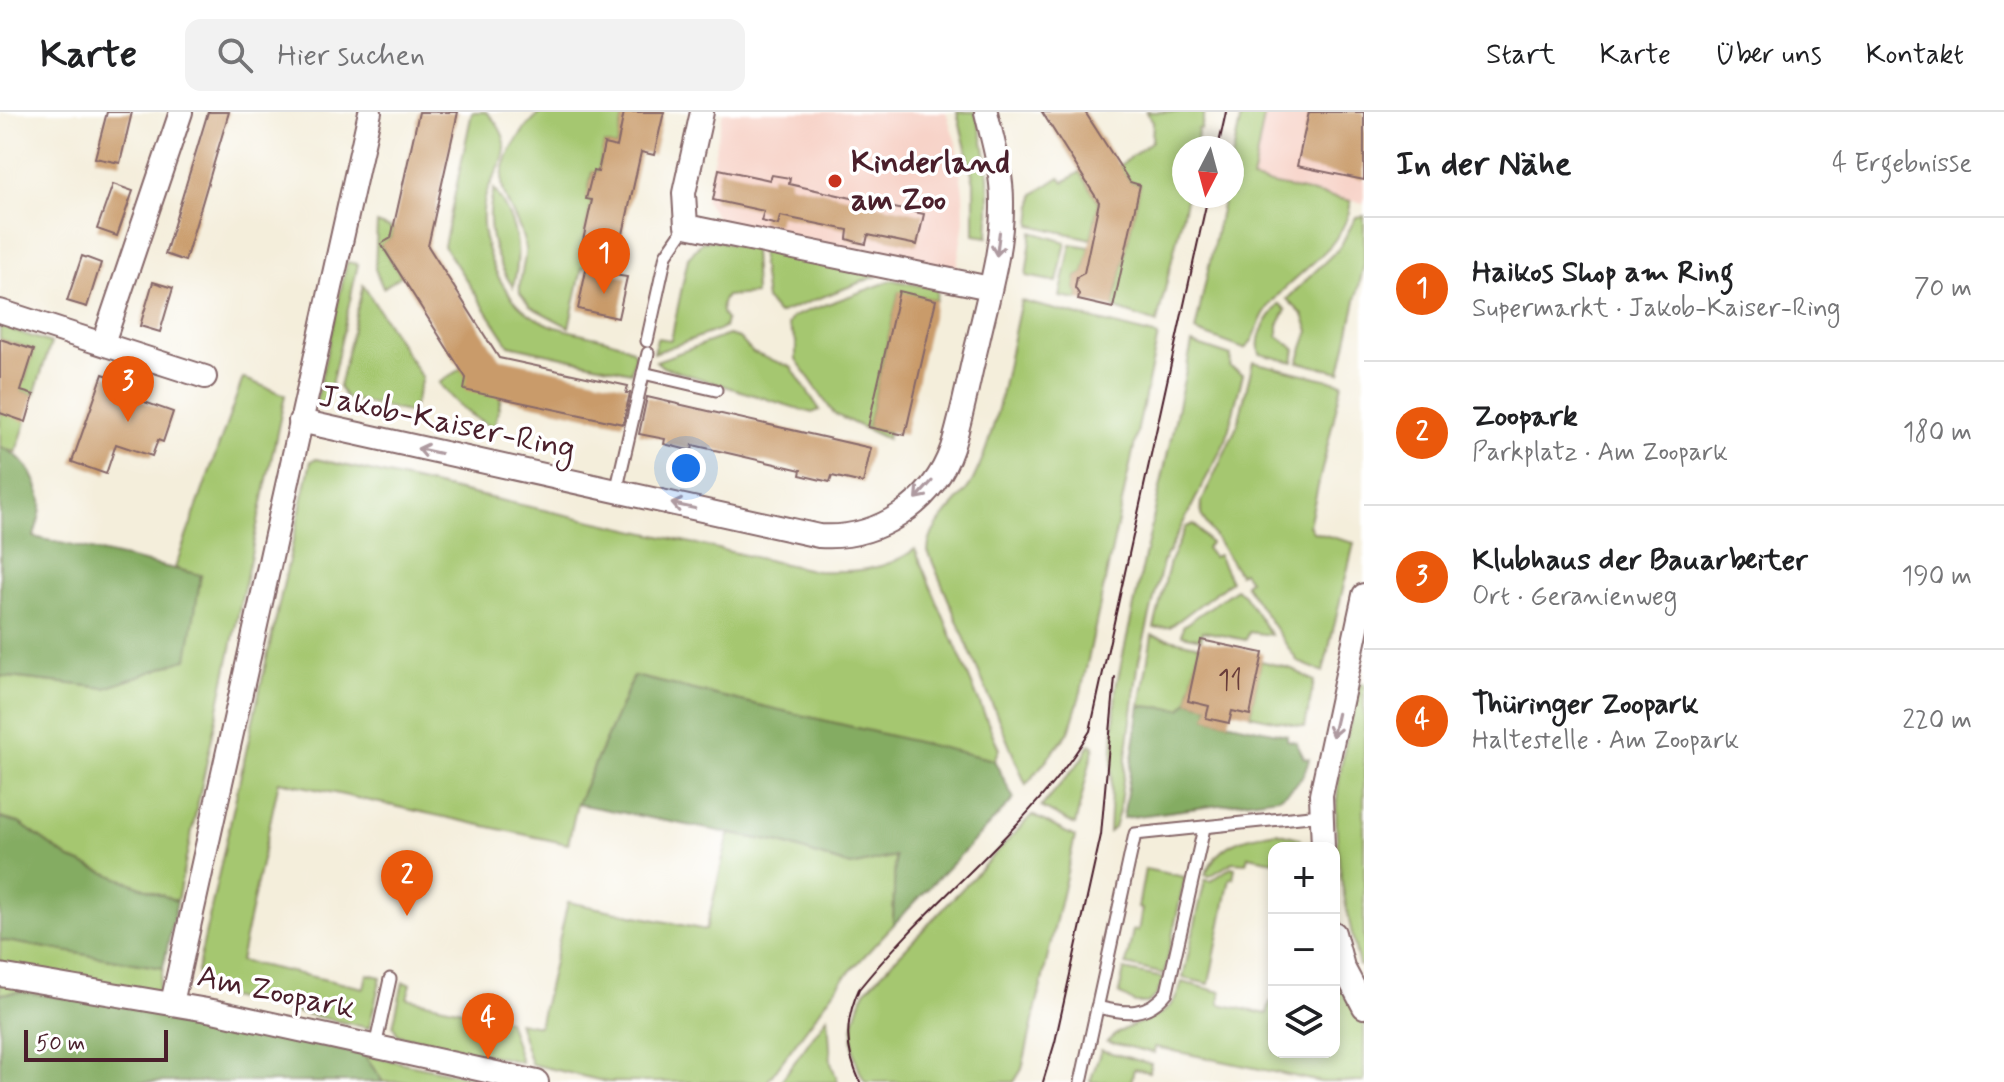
<!DOCTYPE html>
<html lang="de">
<head>
<meta charset="utf-8">
<style>
	body { margin:0; font-family:Mynerve,sans-serif; background:#f2f2f2; color:#202124 }
	.controls { position:absolute; right:24px; bottom:24px; display:grid; overflow:hidden; border-radius:16px; box-shadow:0 4px 12px #0003 }
	.controls button { width:72px; height:72px; display:grid; place-items:center; padding:0; border:0; border-bottom:2px solid #e0e0e0; background:#fff; color:#202124; font:40px sans-serif }
	.compass { position:absolute; left:1172px; top:24px; width:72px; height:72px; border-radius:50%; background:#fff; box-shadow:0 4px 12px #0003; rotate:186deg }
	.scale { position:absolute; left:24px; bottom:20px; width:144px; box-sizing:border-box; padding-left:8px; border:4px solid #4a1f2b; border-top:0; font-size:22px; line-height:28px; white-space:nowrap; color:#4a1f2b; -webkit-text-stroke:6px #fff; paint-order:stroke }
	.you { position:absolute; left:686px; top:356px; width:28px; height:28px; margin:-20px; border:6px solid #fff; border-radius:50%; background:#1a73e8; box-shadow:0 0 0 12px #1a73e833 }
	.badge { display:grid; place-items:center; width:52px; height:52px; border-radius:50%; background:#ea580c; color:#fff; font-size:26px; font-weight:700 }
	.pin { position:absolute; translate:-50% -66px; filter:drop-shadow(0 2px 4px #0008) }
	.pin::after { content:''; position:absolute; top:42px; width:28px; height:24px; background:inherit; clip-path:polygon(0 0,100% 0,50% 100%) }
	.list { margin:0; padding:0; list-style:none }
	h2 { display:flex; justify-content:space-between; align-items:center; height:104px; margin:0; padding:0 32px; font-size:34px }
	h2 small { font-size:26px; font-weight:400; color:#757577 }
	.list li { display:grid; grid-template-columns:52px 1fr auto; gap:24px; align-items:center; box-sizing:border-box; height:144px; padding:0 32px; border-top:2px solid #e0e0e0 }
	.list b { display:block; font-size:30px; white-space:nowrap }
	.list p { margin:0; font-size:26px; white-space:nowrap; color:#757577 }
	.list em { font-size:26px; font-style:normal; color:#757577 }
	.icon { flex:none; width:44px; height:44px; fill:none; stroke:currentColor; stroke-width:2; stroke-linecap:round; stroke-linejoin:round }
	.map { position:relative; flex:none; width:1364px; height:970px; overflow:hidden }
	header { display:flex; align-items:center; gap:48px; box-sizing:border-box; height:112px; padding:0 40px; background:#fff; border-bottom:2px solid #e0e0e0 }
	header strong { font-size:38px }
	nav { display:flex; gap:44px; margin-inline-start:auto; font-size:28px }
	.search { width:560px; height:72px; background:#f2f2f2; display:flex; align-items:center; gap:20px; box-sizing:border-box; padding:0 28px; border-radius:16px; color:#757577; font-size:30px }
	main { display:flex }
	aside { flex:1; background:#fff }
	.map>svg:first-child { display:block }
</style>
</head>
<body>
<header>
<strong>Karte</strong>
<div class="search"><svg class="icon" aria-label="search" viewBox="0 0 24 24"><circle cx="10" cy="10" r="6"/><path d="M15 15l6 6"/></svg>Hier suchen</div>
<nav><a>Start</a><a>Karte</a><a>Über uns</a><a>Kontakt</a></nav>
</header>
<main>
<div class="map">
<svg width="1364" height="970" viewBox="0 0 1364 970">
	<rect width="100%" height="100%" fill="#fff"/>
	<filter id="ink" filterUnits="userSpaceOnUse"><feTurbulence type="fractalNoise" baseFrequency=".0125" numOctaves="2"/><feDisplacementMap in="SourceGraphic" scale="16" xChannelSelector="R" yChannelSelector="G"/><feConvolveMatrix kernelMatrix="1 2 1 2 8 2 1 2 1" color-interpolation-filters="sRGB"/></filter>
	<filter id="wash" filterUnits="userSpaceOnUse"><feTurbulence type="fractalNoise" baseFrequency=".006" numOctaves="4" result="noise"/><feDisplacementMap in="SourceGraphic" scale="32" xChannelSelector="R" yChannelSelector="G"/><feGaussianBlur stdDeviation="1.8" result="paint"/><feColorMatrix in="noise" values="0 0 0 0 0 0 0 0 0 0 0 0 0 0 0 0 0 1.4 0 .05"/><feComposite in="paint" operator="in"/></filter>
	<g filter="url(#wash)">
		<rect width="100%" height="100%" fill="#f4eedb"/>
		<g fill="#f7d1c6">
			<polygon points="723,0 946,0 956,31 963,81 964,109 956,160 718,108 705,88"/>
			<polygon points="1265,0 1364,0 1364,91 1251,68"/>
		</g>
		<g fill="#a5c770" stroke="#78734e" stroke-width="2">
			<path d="M472,0H486C496,9 506,23 505,37C504,53 490,68 486,83C475,120 494,170 522,196C554,225 596,218 631,237L635,242L631,260L509,233L444,134Z"/>
			<path d="M541,0H624L617,35L604,32L598,60H592L587,86L592,88L580,142L589,144L586,156H582L569,215L531,195L520,181C518,166 526,152 525,137C523,115 508,98 503,77C497,50 522,17 541,0Z"/>
			<path d="M957,0H975C989,42 991,82 988,125L974,123V70Z"/>
			<polygon points="1146,0 1205,0 1201,17 1198,17 1197,36 1184,36 1187,84 1157,211 1113,196 1140,73 1130,70 1119,54 1152,29 1153,9"/>
			<path d="M1242,0H1265L1252,68L1351,89C1345,141 1291,159 1265,200C1257,212 1256,229 1244,237L1195,219L1224,84H1232V46Z"/>
			<polygon points="1080,60 1099,90 1091,127 1031,113 1034,82 1060,65 1064,70"/>
			<path d="M494,77C516,109 523,137 513,175C493,146 484,111 494,77Z"/>
			<polygon points="1364,104 1364,152 1340,260 1298,250 1309,219 1303,203 1287,187 1340,135 1356,105"/>
			<polygon points="377,111 393,117 391,126 381,133 401,164 383,176 375,157"/>
			<polygon points="1032,120 1066,130 1057,170 1026,164"/>
			<path d="M714,128L753,137L755,182L726,184C720,191 720,201 726,208L724,216L654,241L657,226L671,228L688,146L702,130Z"/>
			<polygon points="1071,132 1090,135 1084,161 1077,165 1075,176 1079,182 1078,188 1060,185"/>
			<polygon points="760,138 877,164 778,202 766,188"/>
			<polygon points="347,150 358,152 327,292 320,297 316,289"/>
			<polygon points="893,168 937,177 936,188 899,180 868,314 889,320 887,327 834,302 796,247 796,229 788,213 792,205"/>
			<polygon points="363,173 422,266 412,301 346,286 339,275"/>
			<path d="M1021,189L1158,224L1081,580L1069,620L1026,673L928,439C929,410 960,393 973,368C1000,314 1007,247 1021,189Z"/>
			<path d="M1280,192L1286,198L1278,213V224L1295,237L1293,250L1260,242C1254,224 1268,205 1280,192Z"/>
			<polygon points="0,214 51,231 34,283 21,279 26,310 16,340 0,335 0,297 25,268 34,238 0,227"/>
			<polygon points="728,223 739,226 753,241 791,255 820,298 812,301 663,255 656,249"/>
			<polygon points="1192,231 1231,244 1230,255 1243,262 1226,328 1163,450 1139,548 1119,699 1114,716 1109,720 1116,575"/>
			<polygon points="1253,250 1342,271 1309,413 1313,420 1354,431 1323,560 1298,550 1245,472 1249,468 1243,460 1239,462 1201,403 1202,389 1238,312"/>
			<path d="M460,257L501,286L494,316C470,305 455,291 439,271Z"/>
			<polygon points="243,266 285,283 177,789 70,747 19,711 0,706 0,564 106,576 201,464 175,456"/>
			<path d="M316,347L816,459C851,460 885,460 915,437L999,637L994,648L634,564L577,692L568,732L279,669L240,849L364,876L367,862L381,865L369,916L206,880L200,874L197,859L311,349Z"/>
			<polygon points="1194,412 1210,431 1206,436 1213,445 1218,443 1231,469 1170,515 1154,516 1170,449 1186,415"/>
			<polygon points="1236,477 1244,483 1271,523 1249,520 1246,528 1203,519 1201,527 1182,523 1183,514"/>
			<polygon points="1152,523 1200,534 1188,589 1181,597 1140,594"/>
			<polygon points="1261,549 1292,557 1314,569 1305,615 1250,603"/>
			<path d="M1359,571L1364,572V853L1359,854C1347,801 1333,742 1337,687C1340,648 1351,609 1359,571Z"/>
			<polygon points="1090,632 1094,634 1075,713 1041,695 1083,646"/>
			<path d="M1032,703L1075,725L1022,957L1014,970H865C847,938 850,911 865,879Z"/>
			<path d="M1277,720L1299,726L1306,736H1274V749L1248,744L1246,751L1233,750L1210,764L1205,763C1219,730 1243,725 1277,720Z"/>
			<polygon points="729,722 781,731 851,754 895,744 893,813 843,867 767,970 607,970 531,952 518,910 539,914 568,790 706,818"/>
			<polygon points="1231,755 1235,756 1233,766 1230,766 1209,872 1183,866 1205,768 1211,769"/>
			<polygon points="1145,757 1185,765 1164,862 1126,853 1133,818 1138,819 1142,797 1138,796"/>
			<polygon points="0,828 163,856 154,897 19,880 0,882"/>
			<path d="M1334,857L1338,870L1364,910V970H1321L1155,935L1154,941L1107,930C1135,901 1168,918 1182,870L1221,880L1219,892L1267,902L1270,890H1274V940H1334Z"/>
			<polygon points="1124,858 1164,866 1157,883 1147,891 1135,891 1119,882"/>
			<polygon points="403,870 411,872 407,886 508,908 521,950 398,923 393,914"/>
			<polygon points="828,904 831,951 838,970 780,970"/>
			<polygon points="1101,938 1151,952 1149,960 1134,957 1131,970 1090,970"/>
			<polygon points="364,943 496,970 383,970"/>
		</g>
		<g fill="#84ac62" stroke="#676646" stroke-width="2">
			<path d="M0,335C22,342 37,364 41,388C43,399 36,414 34,425L201,463L187,547L106,576L0,564Z"/>
			<polygon points="634,564 994,648 1014,687 893,813 895,744 851,754 781,731 577,692"/>
			<path d="M1188,589L1209,594L1207,606L1287,623V628L1296,630L1304,646L1309,647C1305,665 1294,677 1279,685L1123,706L1140,594L1181,597Z"/>
			<polygon points="0,706 19,711 70,747 177,789 163,856 0,828"/>
			<polygon points="19,880 154,897 364,943 383,970 0,970 0,882"/>
		</g>
		<g id="blocks">
			<g fill="#c99b6b">
				<polygon points="107,0 132,0 120,51 95,46"/>
				<polygon points="208,0 229,0 185,149 165,142"/>
				<polygon points="419,0 458,0 428,134 499,246 628,274 626,281 630,281 623,312 464,278 466,266 381,132 391,126"/>
				<polygon points="624,0 664,0 654,43 641,40 614,163 627,165 618,206 578,197 589,144 580,142 592,88 586,87 593,59 598,60 604,32 617,35"/>
				<polygon points="1042,0 1085,0 1130,70 1140,73 1113,196 1078,188 1079,182 1075,176 1077,165 1084,161 1099,90"/>
				<polygon points="1309,0 1364,0 1364,68 1297,54"/>
				<polygon points="719,57 770,68 772,63 790,66 789,72 856,87 857,81 875,85 874,92 924,102 917,133 868,123 866,132 857,130 847,127 848,118 780,104 778,113 761,109 764,99 713,88"/>
				<polygon points="113,72 133,79 117,124 97,117"/>
				<polygon points="82,144 101,151 87,195 67,189"/>
				<polygon points="153,170 173,176 160,220 140,214"/>
				<polygon points="899,179 936,188 905,323 868,315"/>
				<polygon points="0,227 34,238 21,279 34,283 26,310 0,301"/>
				<polygon points="103,262 138,274 133,286 173,300 163,330 158,328 152,344 116,332 106,362 72,350"/>
				<polygon points="647,285 871,336 863,371 832,364 830,370 800,363 801,358 732,342 693,333 692,339 664,332 665,327 639,322"/>
				<polygon points="1201,528 1263,541 1250,603 1232,599 1229,611 1206,606 1209,594 1188,589"/>
			</g>
		</g>
	</g>
	<g filter="url(#ink)">
		<use href="#blocks" fill-opacity="0" stroke="#866769" stroke-width="2"/>
		<g fill="none" stroke-linecap="round" stroke-linejoin="round">
			<defs>
				<g id="lane">
					<polyline points="647,229 666,143 686,114"/>
					<polyline points="643,261 716,278"/>
					<polyline points="616,380 648,241"/>
					<path d="M1097,895C1126,902 1147,905 1167,880L1204,716"/>
					<polyline points="375,935 390,867"/>
					<polyline points="1081,970 1135,722 1320,703"/>
				</g>
				<g id="street">
					<polyline points="702,0 684,81 686,114 990,176"/>
					<polyline points="0,199 205,265"/>
					<polyline points="103,231 181,0"/>
					<path d="M300,309L819,424C877,428 933,392 952,336C963,301 969,264 978,229C988,184 1003,136 1002,90C1002,59 993,30 986,0"/>
					<polyline points="1323,736 1321,683 1364,483"/>
					<polyline points="1334,821 1343,855 1364,895"/>
					<polyline points="0,863 213,899 537,970"/>
					<polyline points="172,891 370,0"/>
				</g>
			</defs>
			<use href="#lane" stroke="#866769" stroke-width="15"/>
			<use href="#street" stroke="#866769" stroke-width="26"/>
			<use href="#lane" stroke="#fff" stroke-width="11"/>
			<use href="#street" stroke="#fff" stroke-width="22"/>
			<g stroke="#4a1f2b" stroke-width="2">
				<polyline points="1218,36 1226,0"/>
				<path d="M860,970C845,937 844,910 859,877C931,787 1029,718 1090,619L1208,84"/>
				<polyline points="1043,970 1055,930 1101,723 1115,565"/>
			</g>
		</g>
		<defs><path id="oneway-shaft" d="M-6 0H5M1.5-3L5.5 0L1.5 3" fill="none" stroke-width="1.6" stroke-linecap="round" stroke-linejoin="round" transform="scale(2)"/></defs>
		<g stroke="#ae9aa0">
			<use href="#oneway-shaft" transform="translate(998 132) rotate(97)"/>
			<use href="#oneway-shaft" transform="translate(429 339) rotate(-168)"/>
			<use href="#oneway-shaft" transform="translate(924 378) rotate(132)"/>
			<use href="#oneway-shaft" transform="translate(683 394) rotate(-168)"/>
			<use href="#oneway-shaft" transform="translate(1335 613) rotate(103)"/>
		</g>
	</g>
	<circle fill="#c8321e" stroke="#fff" stroke-width="3" cx="835" cy="69" r="8"/>
	<g text-anchor="middle" dominant-baseline="central" stroke-width="7" stroke-linejoin="round" paint-order="stroke">
		<g font-size="28" fill="#6a3e3b">
			<text x="1230" y="569">11</text>
		</g>
		<g font-size="32" font-weight="bold" fill="#4a1f2b" stroke="#fff" text-anchor="start">
			<text x="851" y="51">Kinderland<tspan x="851" dy="37">am Zoo</tspan></text>
		</g>
		<g font-size="32" fill="#4a1f2b" stroke="#fff">
			<text transform="translate(447 311) rotate(12)">Jakob-Kaiser-Ring</text>
			<text transform="translate(276 881) rotate(12)">Am Zoopark</text>
		</g>
	</g>
</svg>
<div class="controls">
<button>+</button>
<button>−</button>
<button><svg class="icon" aria-label="layers" viewBox="0 0 24 24"><path d="M12 4l9 5-9 5-9-5zM3 14l9 5 9-5"/></svg></button>
</div>
<svg class="compass" viewBox="-18 -18 36 36"><path d="M0-13l5 13h-10z" fill="#e53935"/><path d="M0 13l5-13h-10z" fill="#757577"/></svg>
<div class="scale">50 m</div>
<div class="you"></div>
<div class="pin badge" style="left:604px;top:182px">1</div>
<div class="pin badge" style="left:407px;top:804px">2</div>
<div class="pin badge" style="left:128px;top:310px">3</div>
<div class="pin badge" style="left:488px;top:947px">4</div>
</div>
<aside>
<h2>In der Nähe<small>4 Ergebnisse</small></h2>
<ul class="list">
<li><span class="badge">1</span><div><b>Haikos Shop am Ring</b><p>Supermarkt · Jakob-Kaiser-Ring</p></div><em>70 m</em></li>
<li><span class="badge">2</span><div><b>Zoopark</b><p>Parkplatz · Am Zoopark</p></div><em>180 m</em></li>
<li><span class="badge">3</span><div><b>Klubhaus der Bauarbeiter</b><p>Ort · Geranienweg</p></div><em>190 m</em></li>
<li><span class="badge">4</span><div><b>Thüringer Zoopark</b><p>Haltestelle · Am Zoopark</p></div><em>220 m</em></li>
</ul>
</aside>
</main>
</body>
</html>
